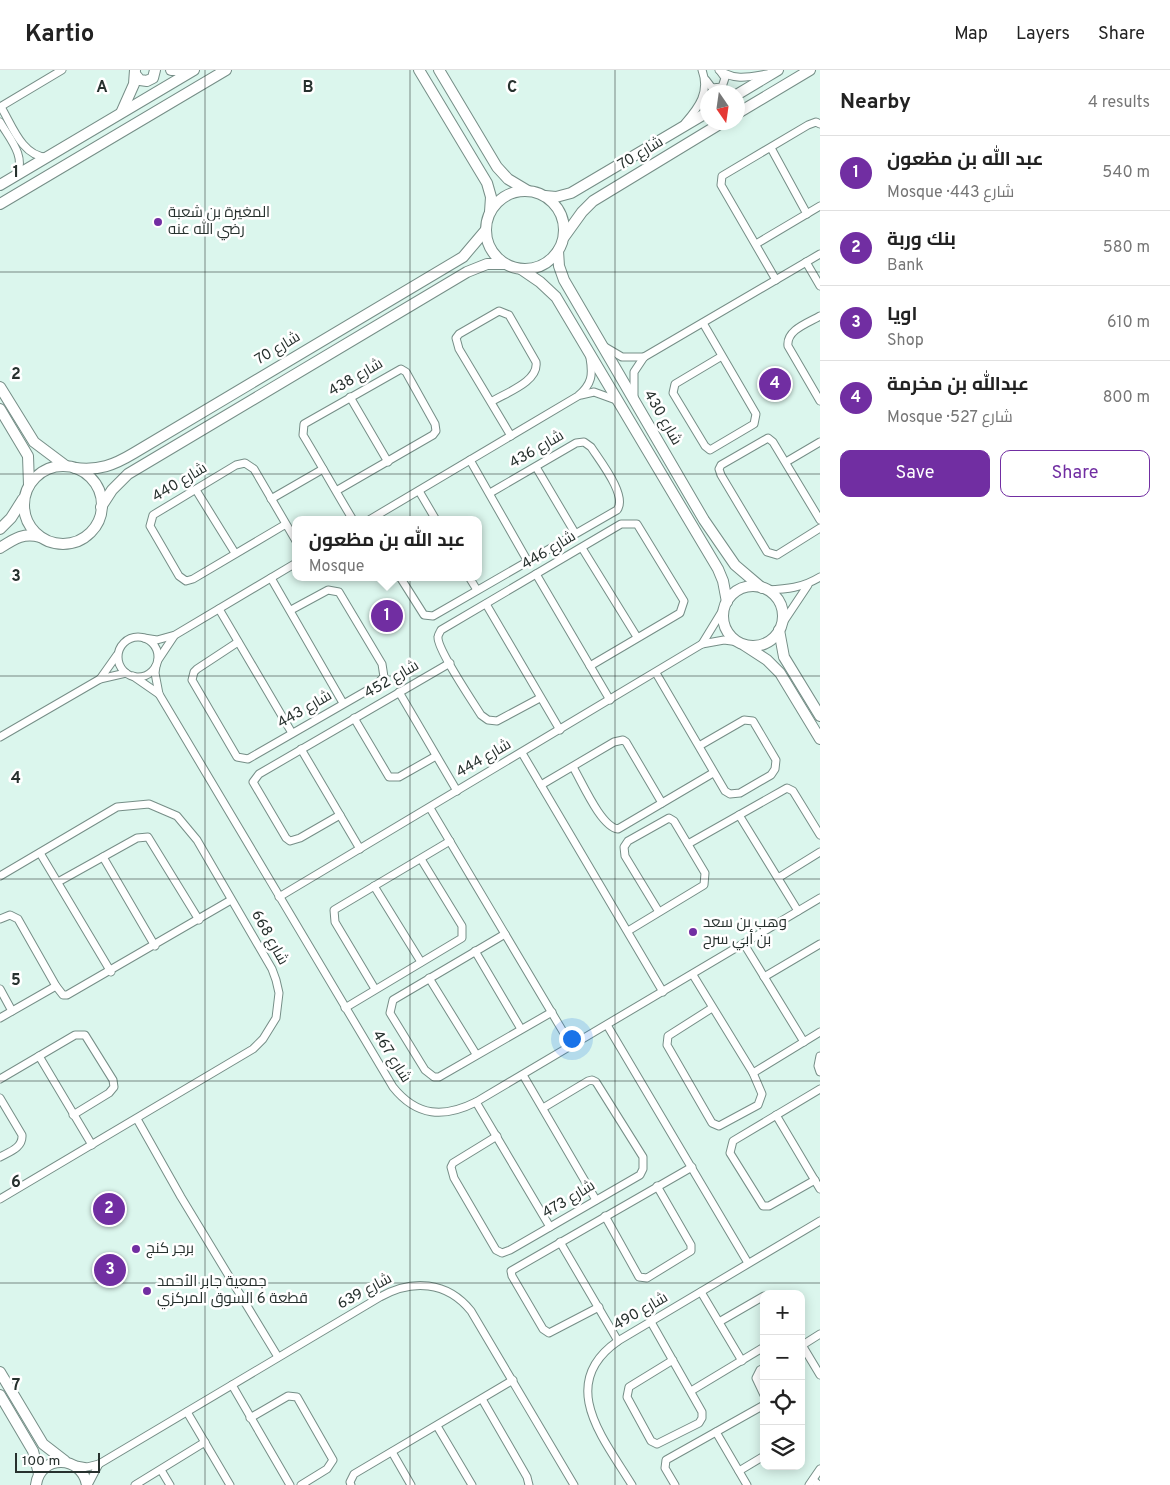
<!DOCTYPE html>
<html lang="en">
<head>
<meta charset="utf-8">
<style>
	body { margin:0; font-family:Overpass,Cairo,sans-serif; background:#f6f6f6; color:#222 }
	.controls { position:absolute; right:15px; bottom:15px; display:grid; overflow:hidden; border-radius:10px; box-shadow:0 2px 12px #0003 }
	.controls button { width:45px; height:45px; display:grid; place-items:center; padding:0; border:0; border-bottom:1px solid #e0e0e0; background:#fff; color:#222; font:25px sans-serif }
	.compass { position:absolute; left:700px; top:15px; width:45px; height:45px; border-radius:50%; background:#fff; box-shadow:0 2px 12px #0003; rotate:167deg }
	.scale { position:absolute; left:15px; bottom:12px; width:85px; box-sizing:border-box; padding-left:5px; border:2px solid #27312e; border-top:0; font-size:14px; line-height:18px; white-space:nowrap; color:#27312e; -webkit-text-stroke:4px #fff; paint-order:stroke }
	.you { position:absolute; left:571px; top:968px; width:18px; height:18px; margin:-12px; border:4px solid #fff; border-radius:50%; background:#1a73e8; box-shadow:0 0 0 8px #1a73e833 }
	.badge { display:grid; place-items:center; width:32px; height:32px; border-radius:50%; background:#712ea2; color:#fff; font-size:16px; font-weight:700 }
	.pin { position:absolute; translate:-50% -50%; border:2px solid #fff; box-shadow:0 1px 5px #0006 }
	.popup { position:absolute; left:292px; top:446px; width:190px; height:65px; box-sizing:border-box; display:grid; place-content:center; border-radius:10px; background:#fff; filter:drop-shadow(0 1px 4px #0005); font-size:16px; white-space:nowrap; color:#767676 }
	.popup b { font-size:19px; color:#222 }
	.popup::after { content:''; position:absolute; left:50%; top:100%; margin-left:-10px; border:10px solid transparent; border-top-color:#fff }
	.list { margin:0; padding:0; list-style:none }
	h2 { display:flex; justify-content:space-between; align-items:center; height:65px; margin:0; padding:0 20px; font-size:21px }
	h2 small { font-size:16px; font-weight:400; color:#767676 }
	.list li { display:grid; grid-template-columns:32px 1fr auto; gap:15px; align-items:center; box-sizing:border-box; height:75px; padding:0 20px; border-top:1px solid #e0e0e0 }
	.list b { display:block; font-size:19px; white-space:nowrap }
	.list p { margin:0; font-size:16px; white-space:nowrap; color:#767676 }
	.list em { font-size:16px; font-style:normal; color:#767676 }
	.actions { display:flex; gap:10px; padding:15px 20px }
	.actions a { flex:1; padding:11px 0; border:1px solid #712ea2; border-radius:10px; text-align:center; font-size:18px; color:#712ea2 }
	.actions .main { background:#712ea2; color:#fff }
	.icon { flex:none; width:28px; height:28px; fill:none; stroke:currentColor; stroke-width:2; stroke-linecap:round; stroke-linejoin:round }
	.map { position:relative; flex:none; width:820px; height:1415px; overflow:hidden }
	header { display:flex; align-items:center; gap:30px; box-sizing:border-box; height:70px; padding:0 25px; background:#fff; border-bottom:1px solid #e0e0e0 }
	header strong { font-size:24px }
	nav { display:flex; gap:28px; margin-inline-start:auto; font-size:18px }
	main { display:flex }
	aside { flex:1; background:#fff }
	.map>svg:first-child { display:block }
</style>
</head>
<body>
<header>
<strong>Kartio</strong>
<nav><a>Map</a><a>Layers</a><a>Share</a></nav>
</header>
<main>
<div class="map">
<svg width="820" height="1415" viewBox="0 0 820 1415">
	<rect width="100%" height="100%" fill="#dbf6ed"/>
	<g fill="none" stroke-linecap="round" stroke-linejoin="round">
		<defs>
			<g id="street">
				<path d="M719,0C735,11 749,7 767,4"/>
				<polyline points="706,10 712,18 722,17 725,8 720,1"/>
				<polyline points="0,37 62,0"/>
				<path d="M1,37C12,55 22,86 46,87"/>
				<path d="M0,52C9,68 27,87 16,105"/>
				<path d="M685,53C699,37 710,22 702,0"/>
				<polyline points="771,78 807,144"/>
				<polyline points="756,174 820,136"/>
				<polyline points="806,192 820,216"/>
				<polyline points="776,210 721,115 722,106 808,55 816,52 820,54"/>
				<path d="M820,246C808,253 786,260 788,276L820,331"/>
				<polyline points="703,253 756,344 754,354 710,380 705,376 673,323 675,314 722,286"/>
				<polyline points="605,277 622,287 644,287"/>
				<polyline points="581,325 594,322 616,330"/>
				<polyline points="350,327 388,392"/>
				<polyline points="634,327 634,302 644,287 820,184"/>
				<path d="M491,332C505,323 539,312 536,292L509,245L499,241L459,264L456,268L459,279L511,366"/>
				<polyline points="470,390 527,490"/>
				<polyline points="786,392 820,372"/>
				<polyline points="536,397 575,463"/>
				<polyline points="196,420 235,483"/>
				<path d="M336,421L433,365L436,361L435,354L406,302L401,299L304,354L303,365C320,393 336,422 353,450"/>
				<polyline points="419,421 436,450"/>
				<polyline points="271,429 323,399"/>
				<path d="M369,450L578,326C592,314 593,305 590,288"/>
				<polyline points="820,450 773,372 768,368 721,395 719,399 721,405 767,482 777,485 820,458"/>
				<polyline points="286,454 193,509 186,511 179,506 150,456 153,445 236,395 245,393 254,399 296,471"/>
				<polyline points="582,478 637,567"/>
				<polyline points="536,504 610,630"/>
				<path d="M400,507L424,545L433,546L617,440C628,426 600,391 591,377L584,372L576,373L490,423"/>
				<polyline points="469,507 477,520"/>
				<polyline points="271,508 343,633"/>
				<path d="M767,520C787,519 802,518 820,507"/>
				<polyline points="486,534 560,660"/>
				<polyline points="219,539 292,663"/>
				<polyline points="782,554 808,515"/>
				<circle cx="138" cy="587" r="20"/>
				<polyline points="144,568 157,570 175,565 296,493"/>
				<polyline points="238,572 197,599 194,602 192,610 237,687 248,689 375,616 384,607 382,594 339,522 328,520 291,540"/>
				<polyline points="702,574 724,538"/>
				<polyline points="158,590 174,566"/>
				<path d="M156,596L155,603L159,624L393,1017C417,1047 444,1048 476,1032L820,828"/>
				<polyline points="656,603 725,721 730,724 740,723 771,705 775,699 776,690 753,651 744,650 699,676"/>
				<polyline points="133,606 159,624"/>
				<polyline points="100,609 117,585"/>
				<polyline points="399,622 457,721"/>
				<path d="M540,628L497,651L488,650L481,645C473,632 437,579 438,567C438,565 440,562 441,560L621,454H637L684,531L680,543L590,596"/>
				<polyline points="354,648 389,707 399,707 436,686"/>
				<polyline points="0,667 100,609 126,603"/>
				<polyline points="301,679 360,779"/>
				<polyline points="522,683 663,922"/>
				<path d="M573,697C582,712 601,757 618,759L713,703"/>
				<polyline points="541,715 614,672 623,670 626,672 662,733"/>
				<polyline points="430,738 571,975"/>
				<polyline points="340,745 300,768 290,771 286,768 253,712 259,704 450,593"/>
				<polyline points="739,745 798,841"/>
				<polyline points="688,774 787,718 793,721 820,765"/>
				<polyline points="40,783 111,902"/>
				<polyline points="103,787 155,876"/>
				<polyline points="0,806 117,737 149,734 177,746 197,770 272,899 276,910 279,923 276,948 263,969 253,979 0,1129"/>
				<polyline points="778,808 820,782"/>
				<polyline points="58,812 137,768 148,767 199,850"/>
				<polyline points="374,816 421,892"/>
				<polyline points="279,827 702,574 724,570 739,572"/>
				<polyline points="0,849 10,845 18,849 56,916 63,925 67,925 231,830"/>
				<polyline points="628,861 704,815 705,803 674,751 669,748 628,771 624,777 625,786 659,842"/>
				<polyline points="505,864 393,930 390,943 425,1000 434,1007 439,1007 552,942"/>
				<polyline points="744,874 804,972"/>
				<polyline points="475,881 521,959"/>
				<polyline points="693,905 753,1003 762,1024 758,1035 719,1056 712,1053 667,975 668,966 712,938"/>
				<polyline points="764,907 820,874"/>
				<polyline points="429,908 476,984"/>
				<polyline points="0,919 12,941"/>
				<polyline points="375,919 335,852 334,840 450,771"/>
				<polyline points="345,938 462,868 462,856 421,789"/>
				<polyline points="0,948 56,916"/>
				<polyline points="607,955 748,1193"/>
				<polyline points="39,986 92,1075"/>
				<polyline points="820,986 818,996 820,1002"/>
				<polyline points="753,1003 820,962"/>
				<polyline points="523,1005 596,1130"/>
				<polyline points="0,1009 75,965 85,965 113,1010 114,1017 109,1023 73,1045"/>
				<path d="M0,1028L22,1065C23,1078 9,1082 0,1087"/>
				<polyline points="476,1032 550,1157"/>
				<polyline points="776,1045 820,1119"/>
				<polyline points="137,1049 181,1127 278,1287"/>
				<polyline points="497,1066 453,1093 451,1097 454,1108 496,1180 502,1183 510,1180 640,1105 643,1099 643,1087 596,1012 592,1010 588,1011 543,1038"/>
				<polyline points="815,1110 769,1136 763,1136 730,1083 733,1071 820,1019"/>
				<polyline points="605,1146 639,1207 647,1208 691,1181 691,1175 657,1116"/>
				<polyline points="560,1172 618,1271"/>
				<polyline points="701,1222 742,1291"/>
				<polyline points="599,1237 549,1263 543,1259 512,1206 511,1201 692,1097"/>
				<polyline points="651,1252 702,1342 702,1348 699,1353 657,1374 651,1371 627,1327 629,1317 673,1290"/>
				<polyline points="719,1252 764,1226"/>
				<polyline points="802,1275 820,1305"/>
				<polyline points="801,1276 820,1264"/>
				<polyline points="764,1298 760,1300 756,1308 764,1325"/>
				<polyline points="232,1315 290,1415"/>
				<polyline points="691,1321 764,1277"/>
				<polyline points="482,1329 527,1407 529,1415"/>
				<polyline points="187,1342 230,1415"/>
				<polyline points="250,1348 288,1326 297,1327 333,1390 327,1399 301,1415"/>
				<polyline points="437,1356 472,1415"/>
				<polyline points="716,1362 747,1415"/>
				<polyline points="392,1382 411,1415"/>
				<path d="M76,1395L87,1397L99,1394L380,1227C412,1209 447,1211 471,1241L574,1415"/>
				<polyline points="161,1400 170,1415"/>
				<polyline points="739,1401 764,1386"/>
				<polyline points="813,1410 819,1415"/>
				<polyline points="88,1415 99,1394"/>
				<polyline points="135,1415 205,1372"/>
				<polyline points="351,1415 350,1412 354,1404 513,1310"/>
				<path d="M632,1415C604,1369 556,1314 618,1271L820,1151"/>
				<polyline points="675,1415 665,1398 666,1390 764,1335"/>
				<polyline points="809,1415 820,1399"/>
			</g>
			<g id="secondary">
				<polyline points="171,0 187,0"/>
				<polyline points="419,0 487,113 491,127 490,142"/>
				<polyline points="439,0 497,97 508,109 528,121"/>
				<polyline points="135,4 140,10 147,11 153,8 155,0"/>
				<polyline points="738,24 778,0"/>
				<polyline points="122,41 134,14 135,0"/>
				<polyline points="738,43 810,0"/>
				<polyline points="0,115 194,0"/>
				<circle cx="525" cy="160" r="39"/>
				<polyline points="545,126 556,127 571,123 708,42"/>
				<polyline points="0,134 226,0"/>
				<polyline points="564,167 582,142 593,131 723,52"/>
				<polyline points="558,181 559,196 564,210 704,450 735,495 762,518"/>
				<polyline points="521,199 540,212 556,227 718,499 723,511 727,532"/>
				<polyline points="0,317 34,372 66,396"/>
				<polyline points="0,339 28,386 29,415"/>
				<circle cx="63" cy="435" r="39"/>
				<path d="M75,398C99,401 114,395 134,383L463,187L485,161"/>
				<polyline points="101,437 112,420 128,404 467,202 487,194 504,194"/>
				<polyline points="0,459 11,448 23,429"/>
				<path d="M0,478C14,469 24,462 40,467"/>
				<circle cx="753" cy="546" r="30"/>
				<polyline points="779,560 784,587 820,646"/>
				<polyline points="744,575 767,590 780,603 820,669"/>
				<polyline points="0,1302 43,1374 65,1391"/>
				<polyline points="0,1325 33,1381 39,1404"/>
				<path d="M36,1415C40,1384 82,1385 87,1415"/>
			</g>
		</defs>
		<use href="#street" stroke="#768e87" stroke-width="9"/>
		<use href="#secondary" stroke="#768e87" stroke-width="12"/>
		<use href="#street" stroke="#fff" stroke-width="7"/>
		<use href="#secondary" stroke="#fff" stroke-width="10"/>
	</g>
	<path fill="none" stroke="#27312e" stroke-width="1" stroke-opacity="0.55" d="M205,0V1415M410,0V1415M615,0V1415M0,202H820M0,404H820M0,606H820M0,809H820M0,1011H820M0,1213H820"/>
	<g fill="#712ea2" stroke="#fff" stroke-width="2">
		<circle cx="158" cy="152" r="5"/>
		<circle cx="693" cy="862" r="5"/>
		<circle cx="136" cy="1179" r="5"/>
		<circle cx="147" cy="1221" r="5"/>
	</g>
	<g text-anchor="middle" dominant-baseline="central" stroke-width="5" stroke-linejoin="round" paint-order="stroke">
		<g font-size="15" fill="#27312e" stroke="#fff">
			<text transform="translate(641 84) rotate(-31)">شارع 70</text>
			<text transform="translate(278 279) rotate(-31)">شارع 70</text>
			<text transform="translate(356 308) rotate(-30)">شارع 438</text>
			<text transform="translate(662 348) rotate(60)">شارع 430</text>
			<text transform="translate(537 380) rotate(-30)">شارع 436</text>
			<text transform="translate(180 413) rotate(-31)">شارع 440</text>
			<text transform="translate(549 481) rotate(-31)">شارع 446</text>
			<text transform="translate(392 610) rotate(-30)">شارع 452</text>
			<text transform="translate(305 640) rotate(-30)">شارع 443</text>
			<text transform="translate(484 689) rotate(-30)">شارع 444</text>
			<text transform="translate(269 868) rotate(61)">شارع 668</text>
			<text transform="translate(391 987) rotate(58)">شارع 467</text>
			<text transform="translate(569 1130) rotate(-31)">شارع 473</text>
			<text transform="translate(365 1222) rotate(-28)">شارع 639</text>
			<text transform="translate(641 1242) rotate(-30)">شارع 490</text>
		</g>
		<g font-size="15" fill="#27312e" stroke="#fff" text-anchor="start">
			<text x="168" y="143">المغيرة بن شعبة<tspan x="168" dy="17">رضي الله عنه</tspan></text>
			<text x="703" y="853">وهب بن سعد<tspan x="703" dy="17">بن أبي سرح</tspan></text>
			<text x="146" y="1179">برجر كنج</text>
			<text x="157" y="1212">جمعية جابر الأحمد<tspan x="157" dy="17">قطعة 6 السوق المركزي</tspan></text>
		</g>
	</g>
	<g font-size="16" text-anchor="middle" font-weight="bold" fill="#27312e" stroke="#fff" stroke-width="5" stroke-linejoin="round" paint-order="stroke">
		<text x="102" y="22">A</text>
		<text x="308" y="22">B</text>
		<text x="512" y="22">C</text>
		<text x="16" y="107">1</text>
		<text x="16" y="309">2</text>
		<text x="16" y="511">3</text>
		<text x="16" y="713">4</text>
		<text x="16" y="915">5</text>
		<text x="16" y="1117">6</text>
		<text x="16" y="1320">7</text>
	</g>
</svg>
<div class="controls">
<button>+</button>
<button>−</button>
<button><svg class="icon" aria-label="locate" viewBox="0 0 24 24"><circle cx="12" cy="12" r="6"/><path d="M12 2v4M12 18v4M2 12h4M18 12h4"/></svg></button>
<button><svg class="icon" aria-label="layers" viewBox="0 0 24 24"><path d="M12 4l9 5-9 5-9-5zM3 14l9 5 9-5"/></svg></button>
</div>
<svg class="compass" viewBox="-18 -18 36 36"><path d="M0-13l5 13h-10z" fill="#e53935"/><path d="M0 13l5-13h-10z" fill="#767676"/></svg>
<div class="scale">100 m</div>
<div class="you"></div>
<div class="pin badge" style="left:387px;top:546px">1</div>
<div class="popup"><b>عبد الله بن مظعون</b>Mosque</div>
<div class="pin badge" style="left:109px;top:1139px">2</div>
<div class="pin badge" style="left:110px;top:1200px">3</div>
<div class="pin badge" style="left:775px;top:314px">4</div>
</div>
<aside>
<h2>Nearby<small>4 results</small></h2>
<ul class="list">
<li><span class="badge">1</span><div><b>عبد الله بن مظعون</b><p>Mosque · شارع 443</p></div><em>540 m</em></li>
<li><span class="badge">2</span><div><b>بنك وربة</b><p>Bank</p></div><em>580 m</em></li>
<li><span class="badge">3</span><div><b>اويا</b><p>Shop</p></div><em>610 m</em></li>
<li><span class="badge">4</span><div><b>عبدالله بن مخرمة</b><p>Mosque · شارع 527</p></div><em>800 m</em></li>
</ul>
<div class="actions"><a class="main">Save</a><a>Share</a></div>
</aside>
</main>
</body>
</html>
